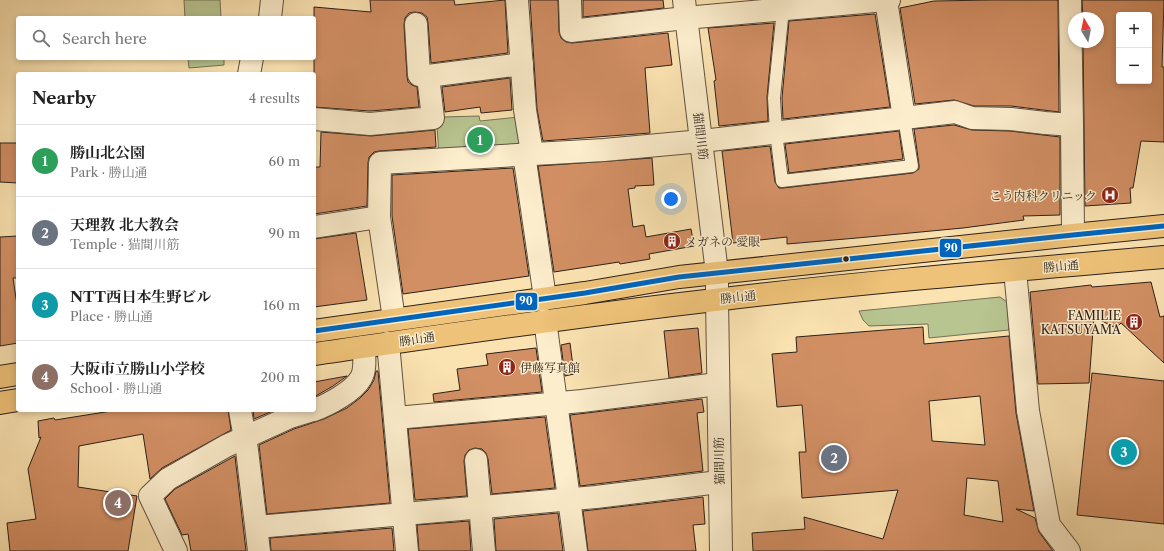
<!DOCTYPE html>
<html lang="en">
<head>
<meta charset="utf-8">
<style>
	body { margin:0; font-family:"Libre Caslon Text","Noto Serif JP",serif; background:#f2f2f2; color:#222 }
	.controls { position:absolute; right:12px; top:12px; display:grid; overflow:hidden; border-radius:4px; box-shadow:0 2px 6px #0003 }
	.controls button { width:36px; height:36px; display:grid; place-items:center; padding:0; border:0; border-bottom:1px solid #e0e0e0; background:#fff; color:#222; font:20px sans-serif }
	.compass { position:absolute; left:1068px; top:12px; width:36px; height:36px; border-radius:50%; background:#fff; box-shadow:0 2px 6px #0003; rotate:350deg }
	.you { position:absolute; left:671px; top:199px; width:14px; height:14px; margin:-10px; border:3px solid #fff; border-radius:50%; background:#1a73e8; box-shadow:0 0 0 6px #1a73e833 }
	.badge { display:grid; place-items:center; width:26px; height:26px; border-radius:50%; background:#8f2418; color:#fff; font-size:13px; font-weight:700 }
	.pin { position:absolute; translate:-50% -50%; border:2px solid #fff; box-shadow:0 1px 4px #0006 }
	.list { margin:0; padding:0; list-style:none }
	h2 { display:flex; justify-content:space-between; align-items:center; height:52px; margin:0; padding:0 16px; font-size:17px }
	h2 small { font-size:13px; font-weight:400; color:#767676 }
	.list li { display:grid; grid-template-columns:26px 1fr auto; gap:12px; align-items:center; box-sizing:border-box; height:72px; padding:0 16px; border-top:1px solid #e0e0e0 }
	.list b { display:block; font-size:15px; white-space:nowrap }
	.list p { margin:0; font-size:13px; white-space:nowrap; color:#767676 }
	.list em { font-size:13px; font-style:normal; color:#767676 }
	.icon { flex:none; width:22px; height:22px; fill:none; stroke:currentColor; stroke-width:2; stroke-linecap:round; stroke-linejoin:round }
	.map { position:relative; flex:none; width:1164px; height:551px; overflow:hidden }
	.search { position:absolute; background:#fff; box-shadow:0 2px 6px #0003; left:16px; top:16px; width:300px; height:44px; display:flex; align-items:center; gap:10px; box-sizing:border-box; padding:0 14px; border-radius:4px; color:#767676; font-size:15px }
	.panel { position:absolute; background:#fff; box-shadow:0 2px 6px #0003; left:16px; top:72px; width:300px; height:340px; border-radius:4px }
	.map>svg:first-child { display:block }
</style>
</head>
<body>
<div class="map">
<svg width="1164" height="551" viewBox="0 0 1164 551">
	<rect width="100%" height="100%" fill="#fbe3b1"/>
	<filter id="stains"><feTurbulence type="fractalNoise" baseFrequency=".005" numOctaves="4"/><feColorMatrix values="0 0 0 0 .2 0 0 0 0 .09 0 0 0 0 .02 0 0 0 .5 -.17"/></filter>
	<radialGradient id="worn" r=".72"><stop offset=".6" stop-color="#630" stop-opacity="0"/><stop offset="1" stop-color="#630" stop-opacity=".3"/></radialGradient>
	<g fill="#b8c591" stroke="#727256">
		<polygon points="184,0 220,0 221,18 185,18"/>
		<polygon points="188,58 224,58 224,65 189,68"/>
		<polygon points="479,116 480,121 519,117 522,153 439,156 437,126 443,117"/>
		<polygon points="1000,297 1007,302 1009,330 929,338 928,324 869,326 863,320 859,311"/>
	</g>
	<g fill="#d28f64" stroke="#2c201a" fill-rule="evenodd">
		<polygon points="370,0 454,0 455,5 505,0 508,53 431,63 428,23 427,17 422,13 415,12 409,13 405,18 404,25 407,76 408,82 412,85 417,87 419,107 370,111 314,107 314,7 371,12"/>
		<polygon points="530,0 558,0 559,32 561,38 566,42 572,43 668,33 672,65 645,68 650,133 543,141 537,109"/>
		<polygon points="583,0 663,0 664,8 583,17"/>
		<polygon points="992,0 1058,0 1059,112 1011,106 974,106 954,100 915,104 900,8 934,1"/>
		<path d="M1082,0H1164L1162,67H1164V142L1141,141L1133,188H1130L1131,203L1085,206L1083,42H1098V18H1083ZM1119,15H1149V81H1119Z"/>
		<polygon points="875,14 890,107 783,119 782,98 789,21"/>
		<polygon points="774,23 767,97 768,121 719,126 714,81 716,80 708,28"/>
		<polygon points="510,78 512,110 481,113 480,107 445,112 442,87"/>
		<polygon points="954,125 972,130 1010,131 1060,137 1060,215 1023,216 1024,220 963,228 857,238 787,244 787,237 733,243 722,151 770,146 775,182 779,188 783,188 913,173 919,169 919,165 914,129"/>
		<polygon points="435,130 436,147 379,151 374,152 369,157 368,163 367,206 314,214 314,167 320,167 321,132 371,136"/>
		<polygon points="899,131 903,159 789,173 785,144"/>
		<polygon points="0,143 18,143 18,183 0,182"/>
		<polygon points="652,158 654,185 635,186 635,188 628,189 633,227 644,225 646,237 691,229 694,246 649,254 650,259 620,264 619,262 554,272 538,166"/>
		<polygon points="513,168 529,276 403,294 392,216 392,175"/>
		<polygon points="356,233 367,300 314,307 314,239"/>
		<polygon points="18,236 18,278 13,278 18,312 18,343 0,346 0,237"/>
		<polygon points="1151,282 1160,317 1164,316 1164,363 1121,323 1116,328 1094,317 1089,383 1038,384 1030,292 1091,285 1092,287"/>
		<path d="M923,327L924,344L1009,336L1016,413L1034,511L1016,509L1035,518L1039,532L1053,551H753L752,533L805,529L804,517L883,539L898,490L802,498L799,452H806L802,405L777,407L772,354L797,352L796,337ZM980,396L985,445L932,441L929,401ZM967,478L998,481L1003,522L964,515Z"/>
		<polygon points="698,328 702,373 669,378 664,331"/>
		<polygon points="570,343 574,374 565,376 561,345"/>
		<polygon points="536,348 542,392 434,402 433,394 460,390 457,369 488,365 486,354"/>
		<polygon points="376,371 378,371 390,503 267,514 259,445 294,429 324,419 347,408 360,398 368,390 374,380"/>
		<polygon points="1092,373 1164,381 1164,524 1077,515"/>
		<polygon points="347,376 333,386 314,397 314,382"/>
		<polygon points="702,399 704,412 697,413 703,471 580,486 570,415"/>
		<polygon points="118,410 228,410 231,430 162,468 150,479 143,434 79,446 78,487 137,496 128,551 10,551 7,523 36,519 28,469 41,437 39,438 38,421 54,418 55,420"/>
		<polygon points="253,410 275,410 254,419"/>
		<polygon points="545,417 555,488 492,494 488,459 486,453 482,449 475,448 469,450 465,455 464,461 467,496 415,500 408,429"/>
		<polygon points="235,456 246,551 191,551 188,534 182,535 165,499 175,489"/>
		<polygon points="703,497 705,524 693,525 696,551 588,551 583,511"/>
		<polygon points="558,513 563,551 496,551 494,519"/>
		<polygon points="469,521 471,551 419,551 417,525"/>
		<polygon points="392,528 394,551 271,551 270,538"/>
	</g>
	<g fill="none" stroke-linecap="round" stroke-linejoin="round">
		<defs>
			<polyline id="service" points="783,9 774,98 776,132 782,181 912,166 904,118"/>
			<g id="minor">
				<polyline points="517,0 525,110 532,153"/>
				<polyline points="570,0 571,31 685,18 886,0"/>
				<polyline points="1070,0 1072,125 1073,235"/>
				<polyline points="270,18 272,0"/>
				<polyline points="416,24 419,75 428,76"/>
				<polyline points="249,74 252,58"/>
				<polyline points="904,118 955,112 972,118 1011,119 1045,123 1072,125"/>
				<polyline points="314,119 370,124 433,118 428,76 522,64"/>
				<polyline points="524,154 545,298"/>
				<polyline points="314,227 379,217"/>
				<polyline points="1015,270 1028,411 1049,525 1069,551"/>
				<polyline points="394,319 379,217 380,163 604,150 702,141 904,118 886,0 889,0"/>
				<polyline points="545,320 576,551"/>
				<polyline points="388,343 407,551"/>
				<polyline points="240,410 247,450 259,551"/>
				<path d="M314,410C328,405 354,391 361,378C366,370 364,356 364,347"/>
				<polyline points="396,418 582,401 718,384"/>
				<polyline points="476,460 484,551"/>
				<polyline points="257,527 596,497 719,482"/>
				<polyline points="176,551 150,496 168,479 226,446 290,417 313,410"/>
			</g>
			<polyline id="tertiary" points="684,0 717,273 717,299 721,551"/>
			<g id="primary">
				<polyline points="314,331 585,293 679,277 1073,235 1164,226"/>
				<path d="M314,354C447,335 581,315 715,300C864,282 1014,270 1164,257"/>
				<polyline points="0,377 18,374"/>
				<polyline points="0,403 18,400"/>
			</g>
		</defs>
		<use href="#service" stroke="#605140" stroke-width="14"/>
		<use href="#minor" stroke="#605140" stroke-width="24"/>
		<use href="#tertiary" stroke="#605140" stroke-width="24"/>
		<use href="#primary" stroke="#2c201a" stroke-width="24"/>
		<use href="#service" stroke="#fcedcc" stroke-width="12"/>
		<use href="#minor" stroke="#fcedcc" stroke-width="22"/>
		<use href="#tertiary" stroke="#fcedcc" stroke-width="22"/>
		<use href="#primary" stroke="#eec278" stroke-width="22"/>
		<defs>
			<polyline id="bus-1" points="314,331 585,293 679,277 1073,235 1164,226"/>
		</defs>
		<use href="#bus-1" stroke="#fcedcc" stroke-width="8"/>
		<use href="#bus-1" stroke="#0065bd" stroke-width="5"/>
	</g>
	<defs>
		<symbol id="hospital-disc" viewBox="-11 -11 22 22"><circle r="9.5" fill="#8f2418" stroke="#fcedcc"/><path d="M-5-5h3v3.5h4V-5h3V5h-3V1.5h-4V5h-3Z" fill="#fff"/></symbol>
		<symbol id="building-disc" viewBox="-11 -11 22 22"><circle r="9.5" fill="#8f2418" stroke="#fcedcc"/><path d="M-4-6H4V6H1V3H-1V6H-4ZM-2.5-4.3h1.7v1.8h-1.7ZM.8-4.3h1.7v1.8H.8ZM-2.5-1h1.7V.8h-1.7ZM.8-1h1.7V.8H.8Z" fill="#fff"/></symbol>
	</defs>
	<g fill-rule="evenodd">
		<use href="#hospital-disc" x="1100" y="185" width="20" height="20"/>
		<use href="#building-disc" x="662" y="231" width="20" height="20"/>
		<use href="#building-disc" x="1124" y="312" width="20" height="20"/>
		<use href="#building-disc" x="497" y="357" width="20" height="20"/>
	</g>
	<circle fill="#2c201a" stroke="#fcedcc" stroke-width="1.5" cx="846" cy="259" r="3.5"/>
	<g text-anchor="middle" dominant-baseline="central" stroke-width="3" stroke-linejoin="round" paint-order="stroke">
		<g font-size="12" fill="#2c201a" stroke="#fcedcc">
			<text transform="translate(701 136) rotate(83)">猫間川筋</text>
			<text transform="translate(1061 266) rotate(-5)">勝山通</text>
			<text transform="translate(738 297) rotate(-6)">勝山通</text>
			<text transform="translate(417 339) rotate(-8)">勝山通</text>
			<text transform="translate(719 461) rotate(-91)">猫間川筋</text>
		</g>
		<g font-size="12" fill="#2c201a" stroke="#fcedcc" text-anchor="end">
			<text x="1097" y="195">こう内科クリニック</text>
			<text x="685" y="241" text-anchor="start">メガネの 愛眼</text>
			<text x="1121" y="315">FAMILIE<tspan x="1121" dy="14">KATSUYAMA</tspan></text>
			<text x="520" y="367" text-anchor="start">伊藤写真館</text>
		</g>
	</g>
	<g stroke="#fcedcc" stroke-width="1.5">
		<rect x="939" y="238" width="23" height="20" rx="4" fill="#0065bd"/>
		<rect x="515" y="292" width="23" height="19" rx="4" fill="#0065bd"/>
	</g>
	<g font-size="11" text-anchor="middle" font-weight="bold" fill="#fff">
		<text x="951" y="252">90</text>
		<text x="526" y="305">90</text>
	</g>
	<rect width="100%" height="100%" filter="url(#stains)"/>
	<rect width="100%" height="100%" fill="url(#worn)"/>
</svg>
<div class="controls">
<button>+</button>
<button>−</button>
</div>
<svg class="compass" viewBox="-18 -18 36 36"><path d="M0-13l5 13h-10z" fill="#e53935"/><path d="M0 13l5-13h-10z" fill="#767676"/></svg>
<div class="you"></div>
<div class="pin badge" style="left:480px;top:140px;background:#2e9e5b">1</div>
<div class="pin badge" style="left:834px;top:458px;background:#6b7280">2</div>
<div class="pin badge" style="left:1124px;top:452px;background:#0f9aa8">3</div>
<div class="pin badge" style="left:118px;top:503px;background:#8d6e63">4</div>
<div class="search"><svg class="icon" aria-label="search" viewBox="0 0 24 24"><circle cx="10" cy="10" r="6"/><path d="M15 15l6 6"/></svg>Search here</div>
<section class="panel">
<h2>Nearby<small>4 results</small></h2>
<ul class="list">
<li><span class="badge" style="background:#2e9e5b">1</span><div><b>勝山北公園</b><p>Park · 勝山通</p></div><em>60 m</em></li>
<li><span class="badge" style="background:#6b7280">2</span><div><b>天理教 北大教会</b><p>Temple · 猫間川筋</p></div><em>90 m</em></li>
<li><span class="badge" style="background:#0f9aa8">3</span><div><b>NTT西日本生野ビル</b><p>Place · 勝山通</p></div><em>160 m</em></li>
<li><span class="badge" style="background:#8d6e63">4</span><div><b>大阪市立勝山小学校</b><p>School · 勝山通</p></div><em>200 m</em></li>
</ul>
</section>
</div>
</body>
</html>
